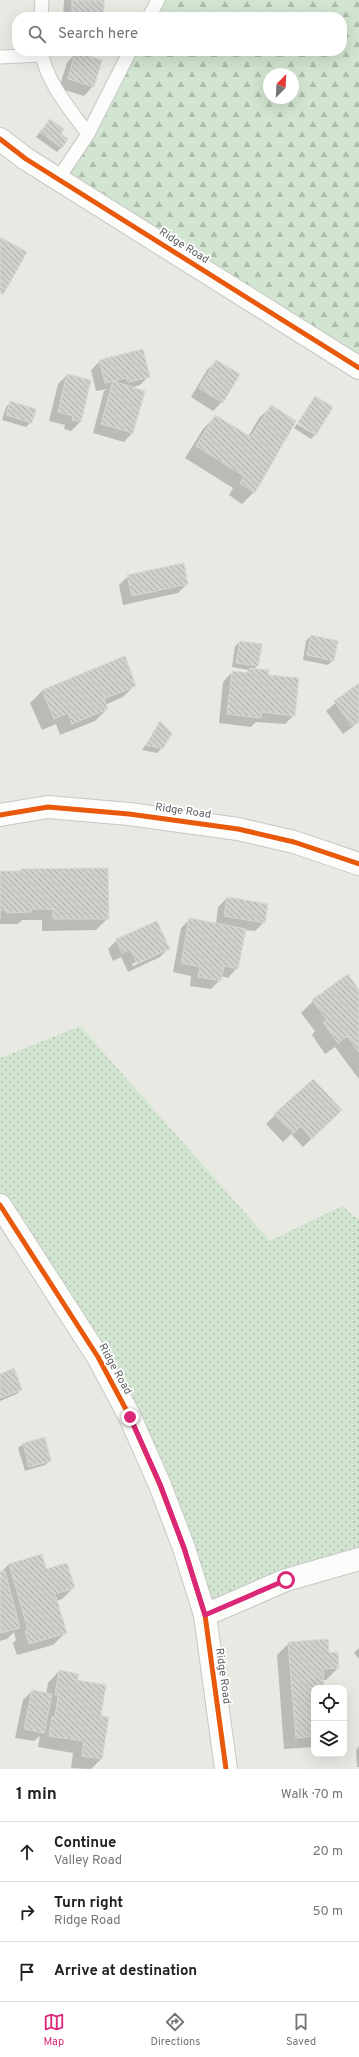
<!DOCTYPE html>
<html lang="en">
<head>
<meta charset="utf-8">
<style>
	body { margin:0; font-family:Overpass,sans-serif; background:#f2f2f2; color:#202124 }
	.controls { position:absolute; right:12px; bottom:12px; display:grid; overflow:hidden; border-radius:8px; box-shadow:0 4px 16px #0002 }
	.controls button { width:36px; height:36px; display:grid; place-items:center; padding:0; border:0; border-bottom:1px solid #e0e0e0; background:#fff; color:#202124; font:20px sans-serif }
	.compass { position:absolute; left:263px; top:68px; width:36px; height:36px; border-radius:50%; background:#fff; box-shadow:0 4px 16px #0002; rotate:24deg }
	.stop { position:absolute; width:12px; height:12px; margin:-9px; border:3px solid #db2777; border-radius:50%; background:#fff }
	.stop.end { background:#db2777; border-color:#fff; box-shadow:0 1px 4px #0008 }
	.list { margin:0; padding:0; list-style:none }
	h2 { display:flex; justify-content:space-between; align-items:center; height:52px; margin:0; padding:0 16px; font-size:17px }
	h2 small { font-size:13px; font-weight:400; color:#757577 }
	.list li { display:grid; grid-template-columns:26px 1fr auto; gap:12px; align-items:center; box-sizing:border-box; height:60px; padding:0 16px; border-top:1px solid #e0e0e0 }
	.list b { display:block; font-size:15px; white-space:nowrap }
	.list p { margin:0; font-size:13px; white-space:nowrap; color:#757577 }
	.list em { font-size:13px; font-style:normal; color:#757577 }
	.icon { flex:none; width:22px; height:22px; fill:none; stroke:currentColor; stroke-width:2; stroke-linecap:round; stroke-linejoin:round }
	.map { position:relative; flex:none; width:359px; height:1769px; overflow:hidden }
	.search { position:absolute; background:#fff; box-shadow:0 4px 16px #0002; left:12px; right:12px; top:12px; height:44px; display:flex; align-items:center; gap:10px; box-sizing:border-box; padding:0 14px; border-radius:16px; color:#757577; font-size:15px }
	.sheet { height:232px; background:#fff }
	nav { display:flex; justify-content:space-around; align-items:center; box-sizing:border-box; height:56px; border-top:1px solid #e0e0e0; background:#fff; font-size:11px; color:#757577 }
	nav a { display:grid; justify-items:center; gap:2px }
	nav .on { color:#db2777 }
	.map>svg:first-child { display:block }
</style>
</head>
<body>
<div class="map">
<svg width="359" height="1769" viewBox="0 0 359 1769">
	<defs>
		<pattern id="grass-dots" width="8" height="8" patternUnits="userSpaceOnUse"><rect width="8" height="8" fill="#d2e5d0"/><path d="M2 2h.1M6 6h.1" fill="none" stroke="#adbdac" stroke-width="1.8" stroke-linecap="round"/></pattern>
		<pattern id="forest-firs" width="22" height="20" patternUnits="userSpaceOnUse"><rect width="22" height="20" fill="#d2e5d0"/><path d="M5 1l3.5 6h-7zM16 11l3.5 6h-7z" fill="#adbdac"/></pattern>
		<pattern id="building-back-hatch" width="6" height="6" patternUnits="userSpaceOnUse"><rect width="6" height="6" fill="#d1d0cd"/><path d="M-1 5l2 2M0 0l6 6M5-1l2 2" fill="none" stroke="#adacaa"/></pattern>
	</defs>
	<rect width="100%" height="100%" fill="#e9e9e4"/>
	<polygon fill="url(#grass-dots)" points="80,1026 270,1241 342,1206 359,1220 359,1557 206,1613 162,1482 0,1202 0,1058"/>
	<path fill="url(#forest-firs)" fill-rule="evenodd" d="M164,0H359V364L59,179L136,51H342V17H155ZM269,74H293V98H269Z"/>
	<g fill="#0003" fill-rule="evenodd">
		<polygon points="64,0 103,0 103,17 63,17"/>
		<polygon points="71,51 100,51 96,54 80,54 93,86 84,96 59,88 67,63 75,54 71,54"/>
		<polygon points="50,120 62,147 57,152 36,137"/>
		<polygon points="100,361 149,376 140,385 131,388 133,432 124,442 93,433 104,391 107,389 96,391 91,370"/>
		<polygon points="217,361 222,402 213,411 191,397 207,370"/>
		<polygon points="67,375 90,381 80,422 71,431 64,429 65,425 49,421 58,384"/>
		<polygon points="315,397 316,433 298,422"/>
		<polygon points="11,402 31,422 26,427 2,420 6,407"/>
		<polygon points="271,407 254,492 242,504 229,495 233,488 185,458 203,429 215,417 248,437 259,418"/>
		<polygon points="297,424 315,435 311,439 294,428"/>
		<polygon points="128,576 187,584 178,593 123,605 119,585"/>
		<polygon points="311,636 333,660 328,665 303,660 306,641"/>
		<polygon points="240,642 257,666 253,670 267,676 294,715 285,724 256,722 251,727 219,723 223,682 232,672 245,674 249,670 232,667 235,646"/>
		<polygon points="359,684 359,722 343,734 326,711"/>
		<polygon points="135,685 123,697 105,705 107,709 95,721 60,735 56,724 42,730 30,703 42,691"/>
		<polygon points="160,723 162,748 157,753 142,750"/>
		<polygon points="0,872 108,918 96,930 42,931 42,920 22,920 18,924 0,924"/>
		<polygon points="227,898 264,922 255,931 245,930 237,968 228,978 221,976 220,980 211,989 190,986 191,976 173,972 181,928 190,919 216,924 218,907"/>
		<path d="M117,940L169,948L160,957L128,972L121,957L113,961L108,949ZM159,952V954L133,966L132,964Z"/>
		<polygon points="359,991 359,1079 335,1047 325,1054 312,1035 315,1031 301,1013 313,1001"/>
		<polygon points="275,1115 332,1119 303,1147 291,1134 283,1142 266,1124"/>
		<polygon points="0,1375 21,1389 17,1394 0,1401"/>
		<polygon points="23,1444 50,1461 45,1465 25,1471 18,1448"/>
		<polygon points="9,1564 45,1570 74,1587 62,1599 56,1601 65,1633 53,1645 17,1655 13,1643 16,1640 14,1632 7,1639 0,1641 0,1573"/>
		<polygon points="289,1643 328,1654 338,1668 326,1680 323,1680 323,1688 314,1688 314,1747 284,1749 277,1655"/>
		<polygon points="359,1648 359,1659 354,1653"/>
		<polygon points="59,1671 76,1681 100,1716 101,1759 91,1769 71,1768 73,1753 38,1747 40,1736 34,1741 15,1738 23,1700 32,1691 46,1694 48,1683"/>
		<polygon points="359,1746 359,1767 357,1767 356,1750"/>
	</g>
	<g fill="url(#building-back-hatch)" stroke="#d8d7d3">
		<rect x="72" y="0" width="32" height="17"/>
		<polygon points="75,52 102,60 94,87 68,79"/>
		<polygon points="50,119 64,129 61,134 68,139 62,148 40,132"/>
		<polygon points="0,237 27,252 3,295 0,293"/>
		<polygon points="143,349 150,377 128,382 127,378 105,383 99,360"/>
		<polygon points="216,360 240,374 223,403 199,388"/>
		<polygon points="67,374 91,380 81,422 72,420 73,416 58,412"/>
		<polygon points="113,381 145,391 133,433 101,424"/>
		<polygon points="315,396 333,407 316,435 298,423"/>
		<polygon points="10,401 36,409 32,423 6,415"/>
		<polygon points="271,405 296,421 255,493 240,483 244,476 196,446 215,415 251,437"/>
		<polygon points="184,563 188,584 132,596 127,575"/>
		<polygon points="311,635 338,641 334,661 307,655"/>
		<polygon points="240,641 262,644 258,666 236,663"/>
		<polygon points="125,656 136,686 104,699 108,709 72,724 68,713 54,719 42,690"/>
		<polygon points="250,668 269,670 268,675 299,678 295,716 261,712 261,718 227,714 232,671 249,673"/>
		<polygon points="359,683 359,721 352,726 334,701"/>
		<polygon points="160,721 172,733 163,749 146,745"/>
		<polygon points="108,868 109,919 53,919 53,909 31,909 31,912 6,913 6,910 0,910 0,919 0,871 21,871 21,869"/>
		<polygon points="227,897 268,904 265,923 224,916"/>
		<polygon points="189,918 246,929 238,969 224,966 221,981 198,977 200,967 181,963"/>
		<polygon points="157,921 170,949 137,963 130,949 122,953 116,939"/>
		<polygon points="348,974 359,990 359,1052 347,1036 338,1043 323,1022 327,1020 312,1000"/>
		<polygon points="313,1079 342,1110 312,1139 301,1126 293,1134 274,1114"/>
		<polygon points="14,1368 22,1390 0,1398 0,1374"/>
		<polygon points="45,1437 51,1461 29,1467 23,1443"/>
		<polygon points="42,1554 46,1569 67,1563 75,1588 55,1594 67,1633 29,1644 25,1631 28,1630 9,1564"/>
		<polygon points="5,1571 20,1628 0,1633 0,1572"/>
		<polygon points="328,1639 329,1653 338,1652 339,1668 323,1669 324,1688 314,1688 314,1736 296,1738 288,1642"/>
		<polygon points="59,1670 79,1674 77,1680 106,1685 101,1716 109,1717 102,1759 82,1756 84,1741 49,1736 52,1717 55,1717 58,1696 55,1695"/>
		<polygon points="32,1690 52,1694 44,1733 24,1729"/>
	</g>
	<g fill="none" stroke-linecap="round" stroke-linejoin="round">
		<defs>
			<g id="service">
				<polyline points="41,17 42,0"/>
				<polyline points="149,17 158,0"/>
				<path d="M41,51C47,83 69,108 88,134"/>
				<polyline points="0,57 41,55"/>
				<polyline points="58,179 88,134 130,51"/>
			</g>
			<g id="minor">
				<polyline points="0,139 26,159 359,368"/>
				<polyline points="0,815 48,807 129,814 238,829 294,842 359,864"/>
				<polyline points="0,1205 98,1357 130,1417 160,1485 184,1548 205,1615 226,1769"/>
				<polyline points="205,1615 286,1580 359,1559"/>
			</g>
		</defs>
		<use href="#service" stroke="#c6c7c6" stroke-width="15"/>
		<use href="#minor" stroke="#c6c7c6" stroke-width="24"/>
		<use href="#service" stroke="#fcfcfb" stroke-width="13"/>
		<use href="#minor" stroke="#fcfcfb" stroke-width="22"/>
		<defs>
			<g id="cycleway">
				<polyline points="0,139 26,159 359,368"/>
				<polyline points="0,815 48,807 129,814 238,829 294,842 359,864"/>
				<polyline points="0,1205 98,1357 130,1417 160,1485 184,1548 205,1615 226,1769"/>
			</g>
		</defs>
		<use href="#cycleway" stroke="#fff" stroke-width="8"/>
		<use href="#cycleway" stroke="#e8590c" stroke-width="5"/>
	</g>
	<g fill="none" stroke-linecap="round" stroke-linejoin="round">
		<polyline stroke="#db2777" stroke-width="5" points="130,1417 160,1484 184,1548 205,1615 286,1580"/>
	</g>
	<g text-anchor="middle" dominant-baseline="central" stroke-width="3.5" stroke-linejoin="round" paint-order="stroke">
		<g font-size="11" fill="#5a5d61" stroke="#fff">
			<text transform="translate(184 246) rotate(32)">Ridge Road</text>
			<text transform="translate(183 811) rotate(8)">Ridge Road</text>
			<text transform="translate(115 1369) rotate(61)">Ridge Road</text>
			<text transform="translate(223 1676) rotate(82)">Ridge Road</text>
		</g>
	</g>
</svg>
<div class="controls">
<button><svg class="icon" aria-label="locate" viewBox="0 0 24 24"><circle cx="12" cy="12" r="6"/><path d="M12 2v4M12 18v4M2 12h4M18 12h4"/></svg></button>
<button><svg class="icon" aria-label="layers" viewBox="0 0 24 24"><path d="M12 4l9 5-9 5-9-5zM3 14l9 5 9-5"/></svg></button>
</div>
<svg class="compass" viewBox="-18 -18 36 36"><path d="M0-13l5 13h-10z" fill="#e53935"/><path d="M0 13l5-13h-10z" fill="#757577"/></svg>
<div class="stop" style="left:286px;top:1580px"></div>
<div class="stop end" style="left:130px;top:1417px"></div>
<div class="search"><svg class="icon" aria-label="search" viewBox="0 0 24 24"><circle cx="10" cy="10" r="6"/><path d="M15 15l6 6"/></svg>Search here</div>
</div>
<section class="sheet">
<h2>1 min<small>Walk · 70 m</small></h2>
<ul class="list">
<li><svg class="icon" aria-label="ahead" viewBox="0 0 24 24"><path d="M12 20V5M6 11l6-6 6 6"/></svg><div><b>Continue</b><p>Valley Road</p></div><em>20 m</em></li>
<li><svg class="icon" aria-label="right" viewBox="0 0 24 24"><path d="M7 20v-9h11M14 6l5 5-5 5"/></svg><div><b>Turn right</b><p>Ridge Road</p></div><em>50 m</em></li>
<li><svg class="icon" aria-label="arrive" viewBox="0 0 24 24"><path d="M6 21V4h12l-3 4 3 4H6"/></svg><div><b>Arrive at destination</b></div></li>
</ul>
</section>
<nav>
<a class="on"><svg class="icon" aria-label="map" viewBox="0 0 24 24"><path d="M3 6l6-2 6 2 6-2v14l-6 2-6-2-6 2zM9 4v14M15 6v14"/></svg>Map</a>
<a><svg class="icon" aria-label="directions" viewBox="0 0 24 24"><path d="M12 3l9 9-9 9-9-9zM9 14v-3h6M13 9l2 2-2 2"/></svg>Directions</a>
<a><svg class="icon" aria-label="saved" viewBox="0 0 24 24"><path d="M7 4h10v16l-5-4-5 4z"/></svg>Saved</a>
</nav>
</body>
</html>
